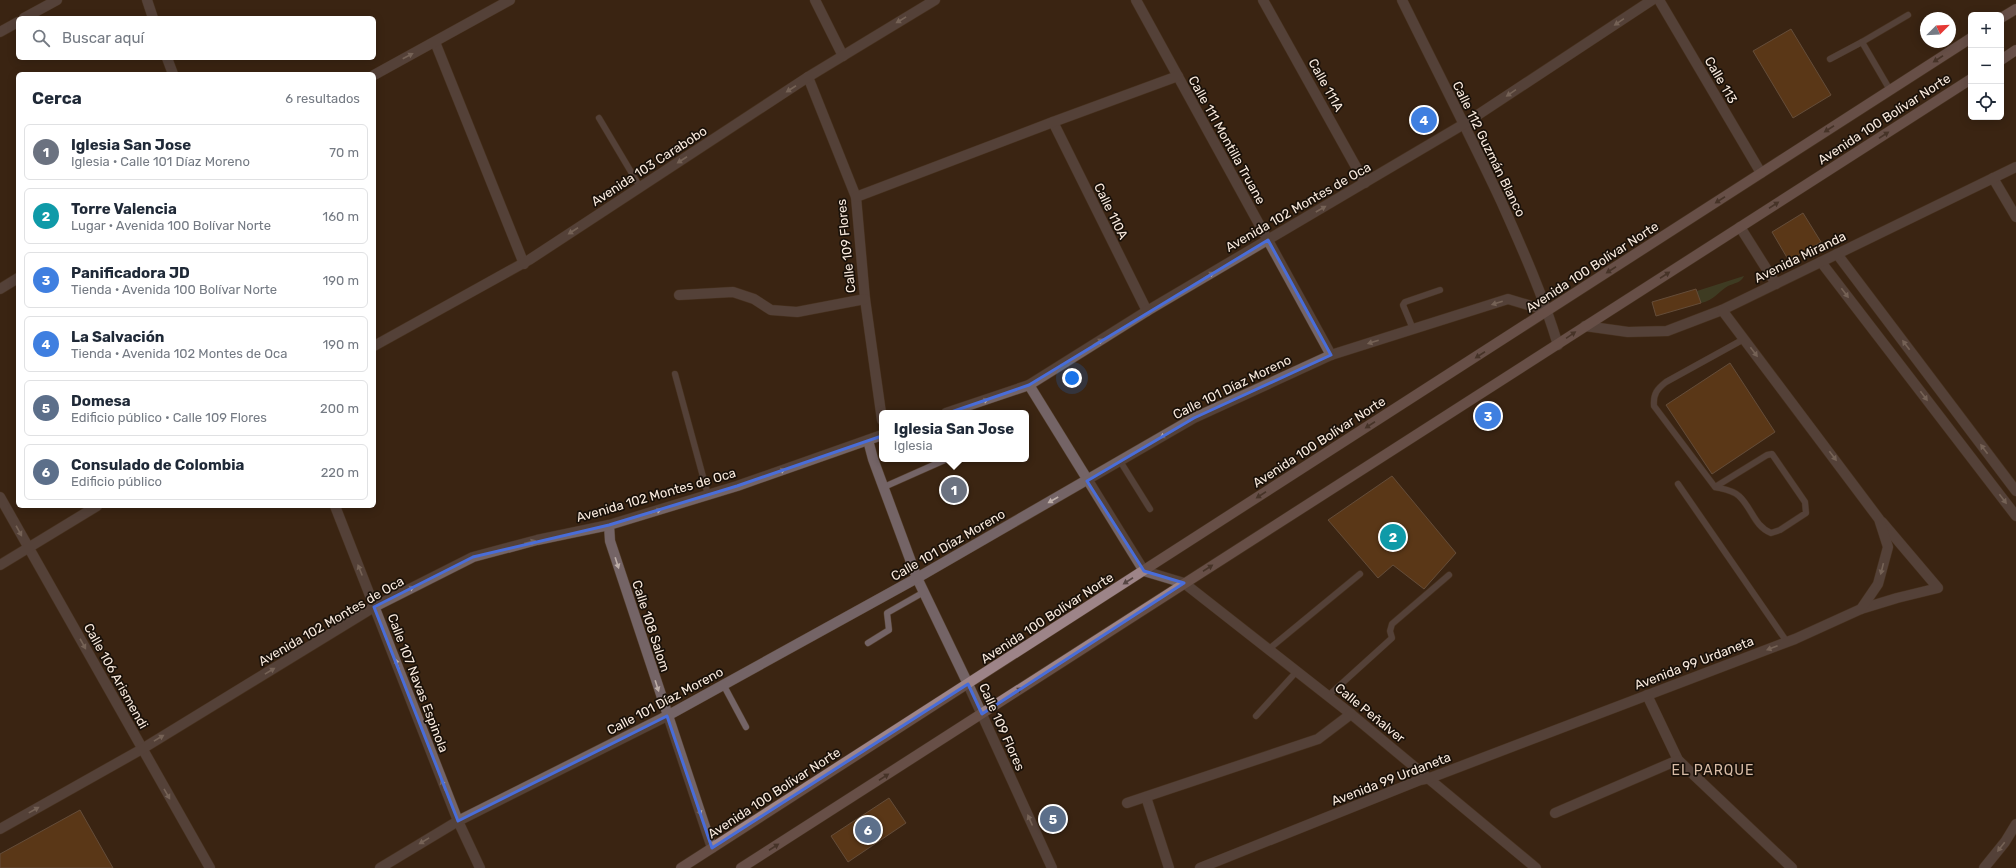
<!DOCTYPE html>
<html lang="es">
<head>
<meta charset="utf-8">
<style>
	body { margin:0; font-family:Rubik,sans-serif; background:#f2f2f3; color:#1f2937 }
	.controls { position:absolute; right:12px; top:12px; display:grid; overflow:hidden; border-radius:6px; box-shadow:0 2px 10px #0003 }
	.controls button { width:36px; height:36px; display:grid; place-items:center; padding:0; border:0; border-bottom:1px solid #e0e1e3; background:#fff; color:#1f2937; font:20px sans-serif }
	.compass { position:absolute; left:1920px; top:12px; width:36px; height:36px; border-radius:50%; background:#fff; box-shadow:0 2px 10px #0003; rotate:66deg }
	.you { position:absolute; left:1072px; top:378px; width:14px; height:14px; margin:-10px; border:3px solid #fff; border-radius:50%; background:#1a73e8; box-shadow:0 0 0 6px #1a73e833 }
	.badge { display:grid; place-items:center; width:26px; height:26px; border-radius:50%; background:#1a73e8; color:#fff; font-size:13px; font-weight:700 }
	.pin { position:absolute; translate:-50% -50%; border:2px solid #fff; box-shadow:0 1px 4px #0006 }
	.popup { position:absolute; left:879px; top:410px; width:150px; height:52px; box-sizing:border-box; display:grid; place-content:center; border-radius:6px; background:#fff; filter:drop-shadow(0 1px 3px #0005); font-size:13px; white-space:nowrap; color:#747a83 }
	.popup b { font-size:15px; color:#1f2937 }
	.popup::after { content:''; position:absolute; left:50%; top:100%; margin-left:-8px; border:8px solid transparent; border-top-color:#fff }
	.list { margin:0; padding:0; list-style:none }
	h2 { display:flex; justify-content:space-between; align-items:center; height:52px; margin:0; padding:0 16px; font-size:17px }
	h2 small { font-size:13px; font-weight:400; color:#747a83 }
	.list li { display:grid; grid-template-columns:26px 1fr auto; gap:12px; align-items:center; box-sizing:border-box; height:56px; margin:0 8px 8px; padding:0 8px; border:1px solid #e0e1e3; border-radius:6px }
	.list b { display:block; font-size:15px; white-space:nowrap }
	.list p { margin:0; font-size:13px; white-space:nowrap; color:#747a83 }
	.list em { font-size:13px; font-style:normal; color:#747a83 }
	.icon { flex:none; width:22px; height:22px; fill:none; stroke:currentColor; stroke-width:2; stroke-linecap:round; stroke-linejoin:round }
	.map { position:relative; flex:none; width:2016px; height:868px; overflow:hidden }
	.search { position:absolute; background:#fff; box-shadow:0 2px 10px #0003; left:16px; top:16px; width:360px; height:44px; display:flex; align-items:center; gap:10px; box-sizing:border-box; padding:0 14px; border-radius:6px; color:#747a83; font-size:15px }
	.panel { position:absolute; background:#fff; box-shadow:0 2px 10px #0003; left:16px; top:72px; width:360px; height:436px; border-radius:6px }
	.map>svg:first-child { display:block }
</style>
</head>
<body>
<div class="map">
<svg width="2016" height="868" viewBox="0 0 2016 868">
	<rect width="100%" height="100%" fill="#3b2512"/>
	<path fill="#445837" d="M1744,276C1741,283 1734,283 1728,286C1718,292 1714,300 1701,303L1697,291Z"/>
	<g fill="#824e1e" stroke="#977d68">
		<polygon points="1791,29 1831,95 1793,118 1753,51"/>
		<polygon points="1803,213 1821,242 1789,261 1772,232"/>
		<polygon points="1696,289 1701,303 1656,316 1652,302"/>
		<polygon points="1730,363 1775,432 1712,474 1666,405"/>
		<polygon points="1392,476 1456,553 1424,589 1393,565 1378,578 1328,520"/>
		<polygon points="889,798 906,823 848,862 831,836"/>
		<polygon points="80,810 113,868 0,868 0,854"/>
	</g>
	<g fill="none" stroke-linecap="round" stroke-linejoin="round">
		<defs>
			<g id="service">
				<polyline points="1830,59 1862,42"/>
				<polyline points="1890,90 1862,42 1908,15"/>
				<polyline points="599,118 640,187"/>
				<polyline points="1413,329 1403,305 1405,302 1440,290"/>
				<polyline points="675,374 708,495"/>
				<polyline points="1120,461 1150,509"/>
				<polyline points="1678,484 1787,642"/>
				<polyline points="884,487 947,459"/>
				<path d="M1715,487L1767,455L1772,454L1805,502L1806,513L1780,530L1771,533C1754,526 1752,508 1739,496C1733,490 1723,489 1715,487L1654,406C1653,394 1657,389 1666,382L1744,339"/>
				<polyline points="868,643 889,630 887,613 924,592"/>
				<polyline points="1269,649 1360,574"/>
				<polyline points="723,684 746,727"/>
				<polyline points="1328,696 1392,638 1390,631 1392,624 1449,575"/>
				<polyline points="1256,716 1297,671"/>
			</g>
			<g id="minor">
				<polyline points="147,0 153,18"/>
				<polyline points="815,0 843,56"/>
				<polyline points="1136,0 1331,355"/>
				<polyline points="1263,0 1365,183"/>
				<path d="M1402,0C1435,67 1469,133 1501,201C1522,248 1543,295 1558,345"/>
				<polyline points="1659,0 1761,173"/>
				<polyline points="24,18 57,0"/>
				<polyline points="0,32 18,22"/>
				<polyline points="435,42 524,264"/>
				<polyline points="167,58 173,74"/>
				<polyline points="374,75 510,0"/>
				<polyline points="808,77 856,197 865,299 882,420"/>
				<polyline points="1053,122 1147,311"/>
				<polyline points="1993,178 2016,217"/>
				<polyline points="856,197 1053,122 1178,76"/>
				<polyline points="1740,227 1776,284"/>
				<polyline points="1837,254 2016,491"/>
				<polyline points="1821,262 2016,516"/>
				<polyline points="0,289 18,278"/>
				<polyline points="679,295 733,292 754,299 771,310 797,312 865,299"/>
				<polyline points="1585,326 1628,332 1667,331 1722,310 2016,167"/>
				<polyline points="374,346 529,260 808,77 935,0"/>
				<polyline points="1029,385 1144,571 1184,583 1351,714 1536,868"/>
				<polyline points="946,413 1029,385 1147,311 1464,124 1652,0"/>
				<polyline points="868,440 873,459 917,578 968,684 1052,868"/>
				<polyline points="0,497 210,868"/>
				<polyline points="335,506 458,821 480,868"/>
				<polyline points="609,525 610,541 712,848"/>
				<polyline points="0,565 97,506"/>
				<polyline points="1861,609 1897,598 1938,588 1882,522"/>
				<polyline points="1647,695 1678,760 1792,868"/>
				<polyline points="1146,797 1169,868"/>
				<polyline points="1127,803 1318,739 1351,714"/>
				<polyline points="1555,813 1678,760"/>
				<polyline points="0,829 142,749 374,607 473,557 537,540 609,525 737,486 882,435"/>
				<polyline points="380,868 458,821 667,716 917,578 1194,418 1331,355 1508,299 1548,311"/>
				<polyline points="1200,868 1420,780 1430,778 1795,639 1861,609 1878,584 1888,547 1879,519 1722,310"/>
				<polyline points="1984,868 2005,842 2016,824"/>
			</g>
			<g id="secondary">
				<polyline points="2001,18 2016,9"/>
				<polyline points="2001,60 2016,50"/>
				<polyline points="681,868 1971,38"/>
				<polyline points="741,868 1971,79"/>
			</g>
		</defs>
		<use href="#service" stroke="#56412f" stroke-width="7"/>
		<use href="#minor" stroke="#56412f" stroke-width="11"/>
		<use href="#secondary" stroke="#56412f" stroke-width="11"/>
		<use href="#service" stroke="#746466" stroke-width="6"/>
		<use href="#minor" stroke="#746466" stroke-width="10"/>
		<use href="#secondary" stroke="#9d8488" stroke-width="10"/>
	</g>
	<defs><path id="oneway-solid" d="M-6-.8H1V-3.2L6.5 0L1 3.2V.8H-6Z"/></defs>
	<g fill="#bdaea8">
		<use href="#oneway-solid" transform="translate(901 20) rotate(149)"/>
		<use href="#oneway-solid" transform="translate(1619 22) rotate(146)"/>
		<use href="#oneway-solid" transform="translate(408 56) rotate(-28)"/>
		<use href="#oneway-solid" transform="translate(791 89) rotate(147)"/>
		<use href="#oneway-solid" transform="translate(1511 93) rotate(146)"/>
		<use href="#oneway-solid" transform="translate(682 160) rotate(147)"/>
		<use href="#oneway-solid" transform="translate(1321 209) rotate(-30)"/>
		<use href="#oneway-solid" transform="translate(573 231) rotate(147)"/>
		<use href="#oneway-solid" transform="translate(1209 275) rotate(-31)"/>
		<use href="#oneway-solid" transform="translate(1845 293) rotate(53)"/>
		<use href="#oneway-solid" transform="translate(1497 303) rotate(163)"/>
		<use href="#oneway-solid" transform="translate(1098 342) rotate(-32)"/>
		<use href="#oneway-solid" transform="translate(1373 342) rotate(162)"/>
		<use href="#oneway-solid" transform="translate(1906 345) rotate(-127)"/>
		<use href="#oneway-solid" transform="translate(1754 352) rotate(53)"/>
		<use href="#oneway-solid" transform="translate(1924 396) rotate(53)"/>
		<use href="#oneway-solid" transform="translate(983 401) rotate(-19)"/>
		<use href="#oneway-solid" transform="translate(1165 435) rotate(149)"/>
		<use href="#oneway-solid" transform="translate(1984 449) rotate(-127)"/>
		<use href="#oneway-solid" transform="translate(1833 456) rotate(53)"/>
		<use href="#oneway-solid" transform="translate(780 471) rotate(-20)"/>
		<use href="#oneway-solid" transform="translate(2003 499) rotate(53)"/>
		<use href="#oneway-solid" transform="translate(1053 500) rotate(150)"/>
		<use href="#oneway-solid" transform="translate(656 511) rotate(-17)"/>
		<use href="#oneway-solid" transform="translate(19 531) rotate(61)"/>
		<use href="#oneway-solid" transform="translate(530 542) rotate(-15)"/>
		<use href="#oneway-solid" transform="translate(617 563) rotate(72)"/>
		<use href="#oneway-solid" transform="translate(1882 569) rotate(104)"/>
		<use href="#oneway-solid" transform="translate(360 570) rotate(-112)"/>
		<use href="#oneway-solid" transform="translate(409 589) rotate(-27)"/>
		<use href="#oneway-solid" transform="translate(83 644) rotate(61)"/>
		<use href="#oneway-solid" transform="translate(1772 648) rotate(159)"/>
		<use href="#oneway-solid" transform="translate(397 664) rotate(-111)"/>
		<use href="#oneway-solid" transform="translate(270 671) rotate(-31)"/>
		<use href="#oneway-solid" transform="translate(657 686) rotate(72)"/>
		<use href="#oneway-solid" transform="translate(159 738) rotate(-31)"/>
		<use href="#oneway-solid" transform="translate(443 785) rotate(-111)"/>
		<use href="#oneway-solid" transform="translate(167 794) rotate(60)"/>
		<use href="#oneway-solid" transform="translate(34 810) rotate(-29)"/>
		<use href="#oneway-solid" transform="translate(699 810) rotate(71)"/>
		<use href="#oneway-solid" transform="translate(1030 820) rotate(-114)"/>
		<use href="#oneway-solid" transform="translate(424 841) rotate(149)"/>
		<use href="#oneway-solid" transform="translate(2001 847) rotate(128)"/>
	</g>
	<g fill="#554542">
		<use href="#oneway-solid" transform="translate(1938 59) rotate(147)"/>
		<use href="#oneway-solid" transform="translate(1829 129) rotate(147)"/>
		<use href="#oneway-solid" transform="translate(1884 135) rotate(-33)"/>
		<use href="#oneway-solid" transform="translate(1720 200) rotate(147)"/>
		<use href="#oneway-solid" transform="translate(1774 205) rotate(-33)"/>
		<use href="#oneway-solid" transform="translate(1611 270) rotate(147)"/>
		<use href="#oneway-solid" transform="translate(1665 275) rotate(-33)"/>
		<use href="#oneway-solid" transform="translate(1571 335) rotate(-34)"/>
		<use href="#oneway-solid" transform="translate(1480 355) rotate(147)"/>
		<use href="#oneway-solid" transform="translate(1370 425) rotate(147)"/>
		<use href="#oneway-solid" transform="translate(1261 495) rotate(147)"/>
		<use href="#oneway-solid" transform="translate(1208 568) rotate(-33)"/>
		<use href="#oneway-solid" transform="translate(1128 581) rotate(147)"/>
		<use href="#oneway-solid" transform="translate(1017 691) rotate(-33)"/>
		<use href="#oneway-solid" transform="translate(884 777) rotate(-33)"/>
		<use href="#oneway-solid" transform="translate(774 847) rotate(-33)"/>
	</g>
	<path d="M0 0H2016V868H0ZM1268,240L1331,355L1194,418L1087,481L1144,571L1184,583L982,714L968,684L712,848L667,716L458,821L374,607L473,557L609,525L737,486L1029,385Z" fill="#3b2512" fill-opacity=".55" fill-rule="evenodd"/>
	<path fill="none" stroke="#496dd9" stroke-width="3" stroke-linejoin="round" d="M1268,240L1331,355L1194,418L1087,481L1144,571L1184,583L982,714L968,684L712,848L667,716L458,821L374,607L473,557L609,525L737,486L1029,385Z"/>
	<g text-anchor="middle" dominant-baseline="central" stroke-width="3.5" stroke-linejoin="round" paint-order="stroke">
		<g font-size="13" fill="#f9eade" stroke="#1a1109">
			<text transform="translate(1721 80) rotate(60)">Calle 113</text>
			<text transform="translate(1326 85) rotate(61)">Calle 111A</text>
			<text transform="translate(1884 119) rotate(-33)">Avenida 100 Bolívar Norte</text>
			<text transform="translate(1227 140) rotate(61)">Calle 111 Montilla Truane</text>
			<text transform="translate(1489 149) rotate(64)">Calle 112 Guzmán Blanco</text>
			<text transform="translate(649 166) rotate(-33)">Avenida 103 Carabobo</text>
			<text transform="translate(1298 207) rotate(-30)">Avenida 102 Montes de Oca</text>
			<text transform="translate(1111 211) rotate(64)">Calle 110A</text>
			<text transform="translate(846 246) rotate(-96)">Calle 109 Flores</text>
			<text transform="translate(1800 257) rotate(-26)">Avenida Miranda</text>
			<text transform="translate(1592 267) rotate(-33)">Avenida 100 Bolívar Norte</text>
			<text transform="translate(1232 387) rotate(-26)">Calle 101 Díaz Moreno</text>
			<text transform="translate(1319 442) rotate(-33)">Avenida 100 Bolívar Norte</text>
			<text transform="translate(656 495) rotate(-16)">Avenida 102 Montes de Oca</text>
			<text transform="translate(948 545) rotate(-30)">Calle 101 Díaz Moreno</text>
			<text transform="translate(1047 618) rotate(-33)">Avenida 100 Bolívar Norte</text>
			<text transform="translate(331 621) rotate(-30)">Avenida 102 Montes de Oca</text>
			<text transform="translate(651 626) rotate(72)">Calle 108 Salom</text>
			<text transform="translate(1694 663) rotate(-21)">Avenida 99 Urdaneta</text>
			<text transform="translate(116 676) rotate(61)">Calle 106 Arismendi</text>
			<text transform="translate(418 683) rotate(69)">Calle 107 Navas Espinola</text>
			<text transform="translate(665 701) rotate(-28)">Calle 101 Díaz Moreno</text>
			<text transform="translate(1370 713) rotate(39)">Calle Peñalver</text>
			<text transform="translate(1002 727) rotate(66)">Calle 109 Flores</text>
			<text transform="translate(1391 779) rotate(-21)">Avenida 99 Urdaneta</text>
			<text transform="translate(774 793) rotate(-33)">Avenida 100 Bolívar Norte</text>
		</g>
		<g font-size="14" letter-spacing="1" fill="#d8bca6" stroke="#1a1109">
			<text x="1713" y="770">EL PARQUE</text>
		</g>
	</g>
</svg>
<div class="controls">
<button>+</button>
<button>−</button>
<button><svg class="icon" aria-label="locate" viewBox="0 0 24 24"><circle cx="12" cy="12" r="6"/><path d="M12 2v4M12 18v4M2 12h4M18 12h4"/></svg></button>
</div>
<svg class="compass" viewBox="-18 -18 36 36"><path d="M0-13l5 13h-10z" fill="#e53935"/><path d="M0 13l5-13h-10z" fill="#747a83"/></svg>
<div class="you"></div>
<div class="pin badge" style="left:954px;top:490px;background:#6b7280">1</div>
<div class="popup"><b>Iglesia San Jose</b>Iglesia</div>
<div class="pin badge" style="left:1393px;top:537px;background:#0f9aa8">2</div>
<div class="pin badge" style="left:1488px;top:416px;background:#3f7fe0">3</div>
<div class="pin badge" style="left:1424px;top:120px;background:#3f7fe0">4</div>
<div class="pin badge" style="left:1053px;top:819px;background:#5c6f8a">5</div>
<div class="pin badge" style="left:868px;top:830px;background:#5c6f8a">6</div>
<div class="search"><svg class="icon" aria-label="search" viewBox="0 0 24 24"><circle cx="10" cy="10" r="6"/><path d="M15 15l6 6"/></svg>Buscar aquí</div>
<section class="panel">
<h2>Cerca<small>6 resultados</small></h2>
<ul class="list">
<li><span class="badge" style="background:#6b7280">1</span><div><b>Iglesia San Jose</b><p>Iglesia · Calle 101 Díaz Moreno</p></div><em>70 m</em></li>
<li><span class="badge" style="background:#0f9aa8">2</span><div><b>Torre Valencia</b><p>Lugar · Avenida 100 Bolívar Norte</p></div><em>160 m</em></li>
<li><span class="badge" style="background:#3f7fe0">3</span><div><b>Panificadora JD</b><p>Tienda · Avenida 100 Bolívar Norte</p></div><em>190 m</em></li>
<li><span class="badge" style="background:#3f7fe0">4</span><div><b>La Salvación</b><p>Tienda · Avenida 102 Montes de Oca</p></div><em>190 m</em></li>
<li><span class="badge" style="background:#5c6f8a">5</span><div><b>Domesa</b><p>Edificio público · Calle 109 Flores</p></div><em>200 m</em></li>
<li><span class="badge" style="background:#5c6f8a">6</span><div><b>Consulado de Colombia</b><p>Edificio público</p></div><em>220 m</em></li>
</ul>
</section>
</div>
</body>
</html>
